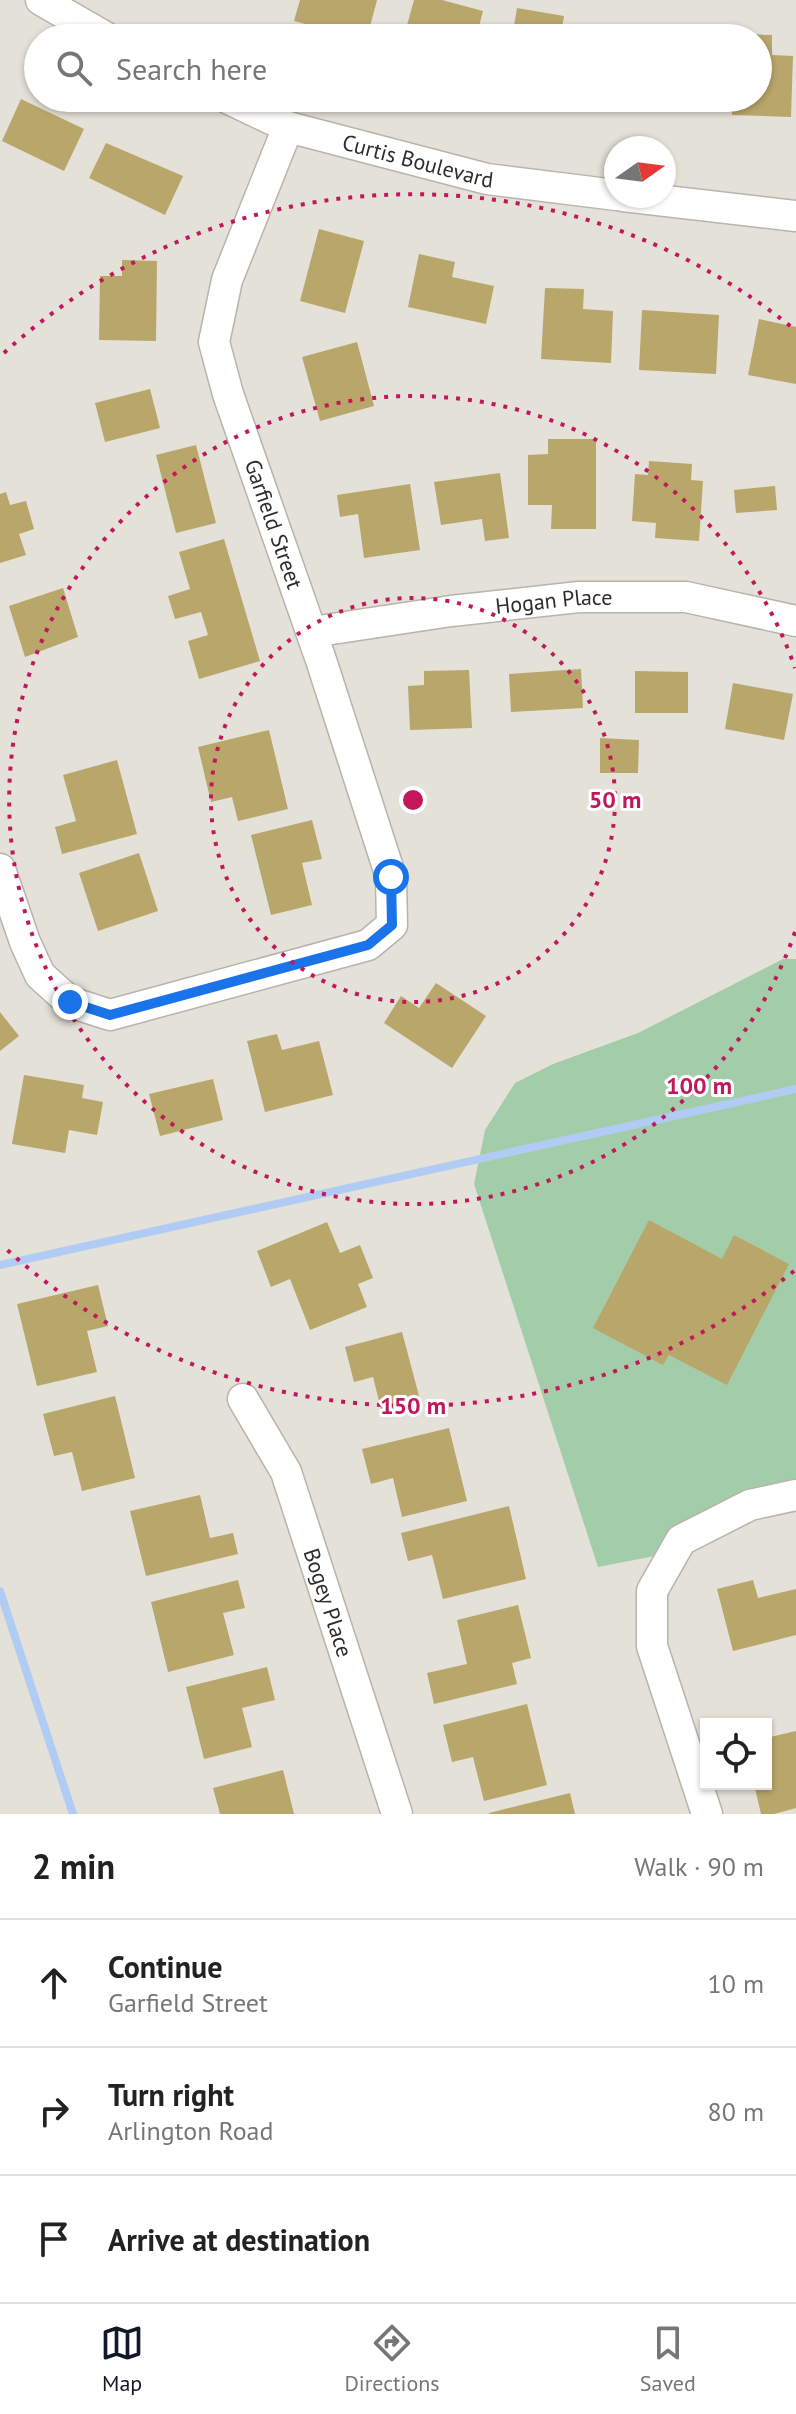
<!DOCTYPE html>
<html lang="en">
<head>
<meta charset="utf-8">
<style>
	body { margin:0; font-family:"PT Sans",sans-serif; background:#f2f2f2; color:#222 }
	.controls { position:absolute; right:24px; bottom:24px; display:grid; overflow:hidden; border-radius:0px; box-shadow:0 2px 6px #0004 }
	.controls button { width:72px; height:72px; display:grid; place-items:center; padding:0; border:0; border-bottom:2px solid #e0e0e0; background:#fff; color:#222; font:40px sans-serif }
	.compass { position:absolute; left:604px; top:136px; width:72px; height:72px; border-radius:50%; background:#fff; box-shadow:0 2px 6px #0004; rotate:76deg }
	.stop { position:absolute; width:24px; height:24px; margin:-18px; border:6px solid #1a73e8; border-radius:50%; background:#fff }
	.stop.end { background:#1a73e8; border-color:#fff; box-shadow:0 2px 8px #0008 }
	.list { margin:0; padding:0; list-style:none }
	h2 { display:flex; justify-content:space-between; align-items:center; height:104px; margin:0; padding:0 32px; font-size:34px }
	h2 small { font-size:26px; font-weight:400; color:#767676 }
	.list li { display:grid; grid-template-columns:52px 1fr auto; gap:24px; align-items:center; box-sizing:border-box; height:128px; padding:0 32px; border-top:2px solid #e0e0e0 }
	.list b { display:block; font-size:30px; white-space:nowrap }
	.list p { margin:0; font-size:26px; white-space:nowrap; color:#767676 }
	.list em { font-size:26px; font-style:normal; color:#767676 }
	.icon { flex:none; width:44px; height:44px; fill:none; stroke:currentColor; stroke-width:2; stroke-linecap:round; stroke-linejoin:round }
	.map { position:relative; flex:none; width:796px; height:1814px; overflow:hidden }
	.search { position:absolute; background:#fff; box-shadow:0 2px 6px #0004; left:24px; right:24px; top:24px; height:88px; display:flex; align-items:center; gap:20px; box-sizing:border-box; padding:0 28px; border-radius:44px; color:#767676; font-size:30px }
	.sheet { height:488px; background:#fff }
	nav { display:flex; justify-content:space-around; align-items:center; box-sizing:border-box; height:112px; border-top:2px solid #e0e0e0; background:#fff; font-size:22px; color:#767676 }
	nav a { display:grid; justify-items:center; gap:4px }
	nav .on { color:#111827 }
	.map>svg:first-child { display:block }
</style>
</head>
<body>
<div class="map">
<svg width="796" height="1814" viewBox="0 0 796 1814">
	<rect width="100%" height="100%" fill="#e4e1d8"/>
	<polygon fill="#a3cda9" points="783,959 796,959 796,1481 655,1556 598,1567 474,1184 485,1130 515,1083 553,1064 638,1033"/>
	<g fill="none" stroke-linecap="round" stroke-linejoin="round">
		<g stroke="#b0ccf5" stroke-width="8">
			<polyline points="0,1265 796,1089"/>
			<polyline points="0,1591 73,1814"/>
		</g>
	</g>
	<g fill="#b9a66b">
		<polygon points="300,0 377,0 367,38 358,38 294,21"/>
		<polygon points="414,0 442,0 483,11 476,38 404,36"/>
		<polygon points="517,8 564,16 561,34 573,38 512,38"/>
		<polygon points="718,33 772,35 772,55 793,56 791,117 732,115 732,98 758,98 758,38 718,38"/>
		<polygon points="652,98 685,98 684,104 652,102"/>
		<polygon points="21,99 84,129 64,171 2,141"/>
		<polygon points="106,143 183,176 165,215 89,178"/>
		<polygon points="319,229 364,241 345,313 300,301"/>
		<polygon points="419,254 455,262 452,277 494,286 486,324 408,307"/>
		<polygon points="122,260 157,261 156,341 99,340 100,276 122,276"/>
		<polygon points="545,288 584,289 583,309 613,311 611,363 541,359"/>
		<polygon points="642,310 719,315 716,374 639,370"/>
		<polygon points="759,319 796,327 796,384 748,375"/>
		<polygon points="357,342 374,406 320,421 302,357"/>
		<polygon points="150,389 160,428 105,442 95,403"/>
		<polygon points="548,439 596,439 596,529 551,529 552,505 528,505 528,455 548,454"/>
		<polygon points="196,445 216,523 176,533 156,455"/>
		<polygon points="649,461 692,464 691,480 703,481 699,541 655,538 656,523 632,521 635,474 648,475"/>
		<polygon points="500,473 509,538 485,541 482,519 441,525 434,482"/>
		<polygon points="410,484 420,550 364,558 358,514 340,517 337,495"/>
		<polygon points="775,486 777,510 736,513 734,490"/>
		<polygon points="6,492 10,505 26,501 34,529 19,534 26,555 0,563 0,494"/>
		<polygon points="224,539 260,661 199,679 188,641 208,635 201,612 175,619 168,596 190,589 179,552"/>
		<polygon points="63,588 78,637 25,657 9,606"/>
		<polygon points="581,669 583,708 511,712 509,674"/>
		<polygon points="469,670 472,728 410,730 408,686 424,685 424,671"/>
		<polygon points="635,671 688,672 688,713 635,713"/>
		<polygon points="733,683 793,694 784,740 725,729"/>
		<polygon points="269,730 288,809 238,821 232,797 211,802 198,747"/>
		<polygon points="600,738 639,740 638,773 600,773"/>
		<polygon points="117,760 137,834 62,854 55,827 76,821 63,775"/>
		<polygon points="312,820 322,859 302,863 312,905 271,915 251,835"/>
		<polygon points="139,853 158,911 98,931 79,873"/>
		<polygon points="436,983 486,1016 452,1068 384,1023 401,996 419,1008"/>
		<polygon points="0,1012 19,1036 0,1051"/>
		<polygon points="277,1034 282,1050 319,1041 333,1095 265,1112 247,1041"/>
		<polygon points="24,1075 84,1085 82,1098 103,1102 97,1135 69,1130 65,1153 12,1144"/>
		<polygon points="213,1079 223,1120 160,1136 149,1094"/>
		<polygon points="649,1220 722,1259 734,1235 789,1264 727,1385 669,1355 663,1365 593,1328"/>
		<polygon points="327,1222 340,1253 360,1245 373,1278 358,1284 367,1307 310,1330 290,1279 271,1287 257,1251"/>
		<polygon points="98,1285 108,1326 87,1331 97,1372 37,1386 17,1304"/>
		<polygon points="402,1332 422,1407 383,1417 373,1377 354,1382 345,1347"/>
		<polygon points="115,1396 135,1478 82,1491 72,1452 54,1456 43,1414"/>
		<polygon points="449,1428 467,1501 402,1517 393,1478 371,1484 362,1449"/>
		<polygon points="200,1495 210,1538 233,1533 238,1554 146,1576 130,1511"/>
		<polygon points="509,1506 526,1579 443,1599 432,1555 408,1561 401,1533"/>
		<polygon points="238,1580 245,1608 223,1613 234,1655 168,1672 151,1602"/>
		<polygon points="753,1580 758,1598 796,1589 796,1635 733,1651 717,1589"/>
		<polygon points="518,1605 531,1658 512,1663 517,1684 434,1704 427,1673 467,1664 457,1620"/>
		<polygon points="267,1667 275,1700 242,1708 252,1747 204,1759 186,1687"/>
		<polygon points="527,1704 547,1785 484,1801 473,1757 452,1762 443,1725"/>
		<polygon points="796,1731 796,1808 774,1814 761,1814 754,1784 766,1784 766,1738"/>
		<polygon points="283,1770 294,1814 220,1814 213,1788"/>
		<polygon points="570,1793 575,1814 489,1814 489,1813"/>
	</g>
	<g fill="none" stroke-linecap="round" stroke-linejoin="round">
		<defs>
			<g id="minor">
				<polyline points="41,0 107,38"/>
				<path id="s1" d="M227,98L288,127L487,179L616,195"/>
				<polyline points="623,196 796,216"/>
				<path id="s2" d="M312,632L451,611L579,597H686L796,621"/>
				<polyline points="0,869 25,942 40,975 70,1002 110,1015 368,945 392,925 391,877 321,660 228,394 214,342 227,280 288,127"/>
				<path id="s3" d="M243,1399L286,1472L397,1814"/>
				<polyline points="707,1814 652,1646 652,1591 681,1540 750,1505 796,1495"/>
			</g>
		</defs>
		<use href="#minor" stroke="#b7b4ab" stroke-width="33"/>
		<use href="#minor" stroke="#fff" stroke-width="30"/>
	</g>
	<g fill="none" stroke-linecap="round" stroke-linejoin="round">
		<polyline stroke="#1a73e8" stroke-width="10" points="70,1002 110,1015 368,945 392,925 391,877"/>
	</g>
	<g fill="none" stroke="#c2185b" stroke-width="4" stroke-dasharray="4 8">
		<circle cx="413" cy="800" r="202"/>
		<path d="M795 932A404 404 0 1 1 795 668"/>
		<path d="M794 1271A606 606 0 0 1 4 1247M4 353A606 606 0 0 1 794 329"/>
	</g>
	<g text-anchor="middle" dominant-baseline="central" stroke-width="6" stroke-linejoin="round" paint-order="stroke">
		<g font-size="22" fill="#2d2c28" stroke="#fff">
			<text stroke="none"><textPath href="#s1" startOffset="202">Curtis Boulevard</textPath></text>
			<text transform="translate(274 524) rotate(71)">Garfield Street</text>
			<text stroke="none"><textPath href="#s2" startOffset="244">Hogan Place</textPath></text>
			<text stroke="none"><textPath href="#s3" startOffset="222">Bogey Place</textPath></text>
		</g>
	</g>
	<circle cx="413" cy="800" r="12" fill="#c2185b" stroke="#fff" stroke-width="4"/>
	<g font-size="24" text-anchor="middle" font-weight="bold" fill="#c2185b" stroke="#fff" stroke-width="6" stroke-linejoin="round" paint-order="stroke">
		<text x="615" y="808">50 m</text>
		<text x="699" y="1094">100 m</text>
		<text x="413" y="1414">150 m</text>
	</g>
</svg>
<div class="controls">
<button><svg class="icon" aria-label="locate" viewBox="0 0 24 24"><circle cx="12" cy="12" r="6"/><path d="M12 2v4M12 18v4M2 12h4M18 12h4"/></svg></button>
</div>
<svg class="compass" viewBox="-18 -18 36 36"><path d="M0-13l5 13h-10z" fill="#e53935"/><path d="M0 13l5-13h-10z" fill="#767676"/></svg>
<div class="stop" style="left:391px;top:877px"></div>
<div class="stop end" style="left:70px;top:1002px"></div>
<div class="search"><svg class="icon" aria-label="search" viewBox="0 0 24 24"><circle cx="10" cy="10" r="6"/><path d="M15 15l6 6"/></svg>Search here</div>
</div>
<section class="sheet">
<h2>2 min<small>Walk · 90 m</small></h2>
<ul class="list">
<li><svg class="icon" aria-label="ahead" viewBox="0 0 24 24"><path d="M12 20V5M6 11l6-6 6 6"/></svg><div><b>Continue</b><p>Garfield Street</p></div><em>10 m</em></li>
<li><svg class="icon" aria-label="right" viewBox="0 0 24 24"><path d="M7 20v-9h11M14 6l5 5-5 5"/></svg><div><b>Turn right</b><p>Arlington Road</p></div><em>80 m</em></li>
<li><svg class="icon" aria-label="arrive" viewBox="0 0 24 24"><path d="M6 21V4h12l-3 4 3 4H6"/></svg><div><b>Arrive at destination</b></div></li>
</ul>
</section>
<nav>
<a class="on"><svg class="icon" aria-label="map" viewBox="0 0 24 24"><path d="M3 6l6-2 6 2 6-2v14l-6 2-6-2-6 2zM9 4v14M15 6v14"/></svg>Map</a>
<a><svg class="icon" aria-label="directions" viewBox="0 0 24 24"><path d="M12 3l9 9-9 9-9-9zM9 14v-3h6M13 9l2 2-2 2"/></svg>Directions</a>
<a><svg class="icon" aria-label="saved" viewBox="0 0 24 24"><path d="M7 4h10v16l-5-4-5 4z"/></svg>Saved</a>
</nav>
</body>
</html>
